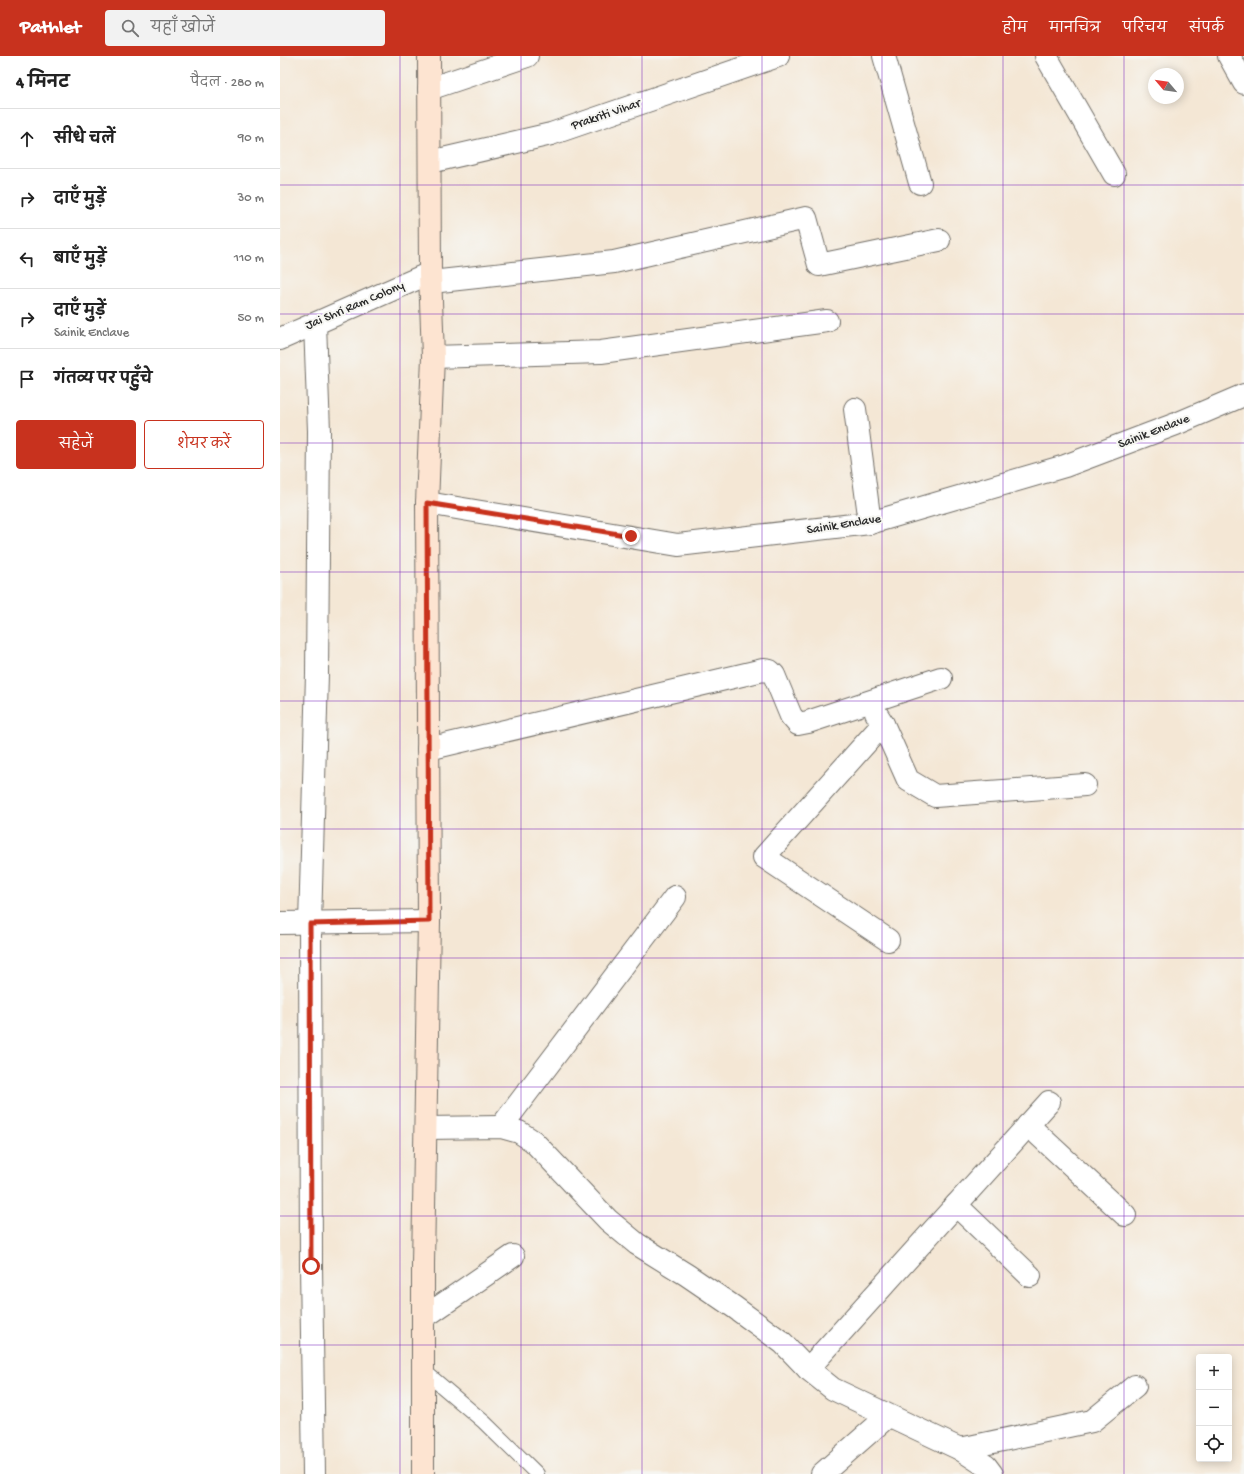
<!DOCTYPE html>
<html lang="hi">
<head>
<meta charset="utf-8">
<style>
	body { margin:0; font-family:"Gochi Hand","Playpen Sans Deva",sans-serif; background:#f2f2f2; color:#222 }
	.controls { position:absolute; right:12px; bottom:12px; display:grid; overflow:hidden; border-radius:4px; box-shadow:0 2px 10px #0003 }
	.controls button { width:36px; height:36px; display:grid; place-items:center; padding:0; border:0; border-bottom:1px solid #e0e0e0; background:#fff; color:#222; font:20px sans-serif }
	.compass { position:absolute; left:868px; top:12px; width:36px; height:36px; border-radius:50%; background:#fff; box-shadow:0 2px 10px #0003; rotate:299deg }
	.stop { position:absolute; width:12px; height:12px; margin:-9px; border:3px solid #c8321e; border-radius:50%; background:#fff }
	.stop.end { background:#c8321e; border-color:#fff; box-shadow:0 1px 4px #0008 }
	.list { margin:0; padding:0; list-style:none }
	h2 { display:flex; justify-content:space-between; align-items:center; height:52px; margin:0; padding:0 16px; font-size:17px }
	h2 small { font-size:13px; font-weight:400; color:#767676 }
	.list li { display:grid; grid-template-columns:26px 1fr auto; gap:12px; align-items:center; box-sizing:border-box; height:60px; padding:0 16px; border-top:1px solid #e0e0e0 }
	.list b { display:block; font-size:15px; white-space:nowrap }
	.list p { margin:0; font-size:13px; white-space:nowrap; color:#767676 }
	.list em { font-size:13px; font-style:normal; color:#767676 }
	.actions { display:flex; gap:8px; padding:12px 16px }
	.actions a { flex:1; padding:9px 0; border:1px solid #c8321e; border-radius:4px; text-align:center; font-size:14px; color:#c8321e }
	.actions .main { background:#c8321e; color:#fff }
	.icon { flex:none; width:22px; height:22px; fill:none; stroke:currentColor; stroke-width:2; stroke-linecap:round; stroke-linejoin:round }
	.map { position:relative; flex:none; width:964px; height:1418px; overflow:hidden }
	header { display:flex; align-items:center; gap:24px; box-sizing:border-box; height:56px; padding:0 20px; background:#c8321e; color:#fff }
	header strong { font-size:19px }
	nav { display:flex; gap:22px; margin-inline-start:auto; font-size:14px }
	.search { width:280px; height:36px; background:#f2f2f2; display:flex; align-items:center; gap:10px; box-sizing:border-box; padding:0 14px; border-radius:4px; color:#767676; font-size:15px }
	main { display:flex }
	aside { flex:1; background:#fff }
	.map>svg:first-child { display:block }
</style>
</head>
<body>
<header>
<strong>Pathlet</strong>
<div class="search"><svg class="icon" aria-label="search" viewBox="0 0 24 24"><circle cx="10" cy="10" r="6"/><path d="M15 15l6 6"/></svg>यहाँ खोजें</div>
<nav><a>होम</a><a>मानचित्र</a><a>परिचय</a><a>संपर्क</a></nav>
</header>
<main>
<aside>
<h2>4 मिनट<small>पैदल · 280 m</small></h2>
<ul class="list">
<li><svg class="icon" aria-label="ahead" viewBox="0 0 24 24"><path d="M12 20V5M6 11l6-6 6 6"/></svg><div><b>सीधे चलें</b></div><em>90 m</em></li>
<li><svg class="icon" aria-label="right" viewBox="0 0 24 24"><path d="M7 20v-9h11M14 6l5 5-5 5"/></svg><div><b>दाएँ मुड़ें</b></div><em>30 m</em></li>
<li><svg class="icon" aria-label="left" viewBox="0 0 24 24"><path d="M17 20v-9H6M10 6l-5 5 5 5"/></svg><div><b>बाएँ मुड़ें</b></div><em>110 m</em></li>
<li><svg class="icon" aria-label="right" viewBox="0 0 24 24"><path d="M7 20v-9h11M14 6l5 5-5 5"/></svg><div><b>दाएँ मुड़ें</b><p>Sainik Enclave</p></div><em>50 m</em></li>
<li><svg class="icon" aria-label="arrive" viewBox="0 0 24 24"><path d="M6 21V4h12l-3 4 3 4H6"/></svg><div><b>गंतव्य पर पहुँचे</b></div></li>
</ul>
<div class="actions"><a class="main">सहेजें</a><a>शेयर करें</a></div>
</aside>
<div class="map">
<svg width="964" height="1418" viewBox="0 0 964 1418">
	<rect width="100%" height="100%" fill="#f6f6f2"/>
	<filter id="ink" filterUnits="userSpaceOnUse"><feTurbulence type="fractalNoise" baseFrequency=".025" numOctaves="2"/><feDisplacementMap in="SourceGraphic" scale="8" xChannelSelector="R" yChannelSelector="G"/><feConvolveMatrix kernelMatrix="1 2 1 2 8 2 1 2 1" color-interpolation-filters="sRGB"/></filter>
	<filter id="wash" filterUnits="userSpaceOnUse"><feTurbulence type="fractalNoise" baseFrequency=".012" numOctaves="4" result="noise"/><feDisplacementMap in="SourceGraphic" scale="16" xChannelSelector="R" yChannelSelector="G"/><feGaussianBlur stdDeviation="0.9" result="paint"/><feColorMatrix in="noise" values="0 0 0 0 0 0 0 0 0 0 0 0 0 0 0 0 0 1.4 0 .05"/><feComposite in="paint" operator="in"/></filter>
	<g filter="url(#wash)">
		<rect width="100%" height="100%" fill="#f4e7d5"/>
	</g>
	<g filter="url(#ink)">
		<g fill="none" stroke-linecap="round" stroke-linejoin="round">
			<defs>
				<polyline id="lane" points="144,1315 204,1366 257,1418"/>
				<g id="street">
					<polyline points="604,0 640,127"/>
					<polyline points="766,0 834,118"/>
					<polyline points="949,0 964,27"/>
					<polyline points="149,33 247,0"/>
					<polyline points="150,106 271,78 498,0"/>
					<polyline points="151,226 334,206 526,162 539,209 659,184"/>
					<polyline points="0,283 150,217"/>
					<polyline points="153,301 321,296 547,265"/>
					<polyline points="575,353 590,467"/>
					<polyline points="147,447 398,489 590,467 785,410 896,368 964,339"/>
					<polyline points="596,657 603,668 628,724 655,740 805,729"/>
					<polyline points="603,668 484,801 608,884"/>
					<polyline points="148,693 483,614 490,615 494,619 511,660 518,668 528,666 661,622"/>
					<polyline points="0,867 149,865"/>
					<polyline points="748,1069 845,1159"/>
					<polyline points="221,1071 395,841"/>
					<polyline points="146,1072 221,1071 239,1076 253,1085 328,1164 357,1188 407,1219 454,1251 503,1287 528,1313 553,1333 680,1393 706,1410 712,1418"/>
					<polyline points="676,1149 750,1220"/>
					<polyline points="143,1262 233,1200"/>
					<polyline points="528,1313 769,1046"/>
					<polyline points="680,1393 812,1365 855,1330"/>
					<polyline points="34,1418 31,1210 30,868 37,618 39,375 35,268"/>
					<polyline points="542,1418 608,1360"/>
				</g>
				<polyline id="secondary" points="143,1418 143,1208 149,865 147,447 153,301 150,217 149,0"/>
			</defs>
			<use href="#lane" stroke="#716d66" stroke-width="16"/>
			<use href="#street" stroke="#716d66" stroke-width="24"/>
			<use href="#secondary" stroke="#716d66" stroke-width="24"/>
			<use href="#lane" stroke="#fff" stroke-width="14"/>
			<use href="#street" stroke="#fff" stroke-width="22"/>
			<use href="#secondary" stroke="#fde4d1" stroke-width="22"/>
		</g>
	</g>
	<g fill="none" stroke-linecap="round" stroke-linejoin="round" filter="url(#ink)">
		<polyline stroke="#c8321e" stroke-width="5" points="31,1210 30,868 149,865 147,447 351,480"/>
	</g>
	<path fill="none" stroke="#7b2cbf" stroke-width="1" stroke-opacity="0.55" d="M120,0V1418M241,0V1418M362,0V1418M482,0V1418M602,0V1418M723,0V1418M844,0V1418M0,129H964M0,258H964M0,387H964M0,516H964M0,645H964M0,773H964M0,902H964M0,1031H964M0,1160H964M0,1289H964"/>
	<g text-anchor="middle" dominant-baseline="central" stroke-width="4" stroke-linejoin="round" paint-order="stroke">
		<g font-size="13" fill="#2b2b2b" stroke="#f6f6f2">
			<text transform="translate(326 59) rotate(-19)">Prakriti Vihar</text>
			<text transform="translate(75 250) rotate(-23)">Jai Shri Ram Colony</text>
			<text transform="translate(874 376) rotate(-21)">Sainik Enclave</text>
			<text transform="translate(564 469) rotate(-9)">Sainik Enclave</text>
		</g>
	</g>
</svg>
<div class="controls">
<button>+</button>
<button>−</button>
<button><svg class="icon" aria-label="locate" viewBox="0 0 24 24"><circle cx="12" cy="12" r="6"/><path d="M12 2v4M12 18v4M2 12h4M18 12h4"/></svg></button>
</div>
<svg class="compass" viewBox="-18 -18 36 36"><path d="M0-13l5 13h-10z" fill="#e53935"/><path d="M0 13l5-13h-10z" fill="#767676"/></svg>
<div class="stop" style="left:31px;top:1210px"></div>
<div class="stop end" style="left:351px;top:480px"></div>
</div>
</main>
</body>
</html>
